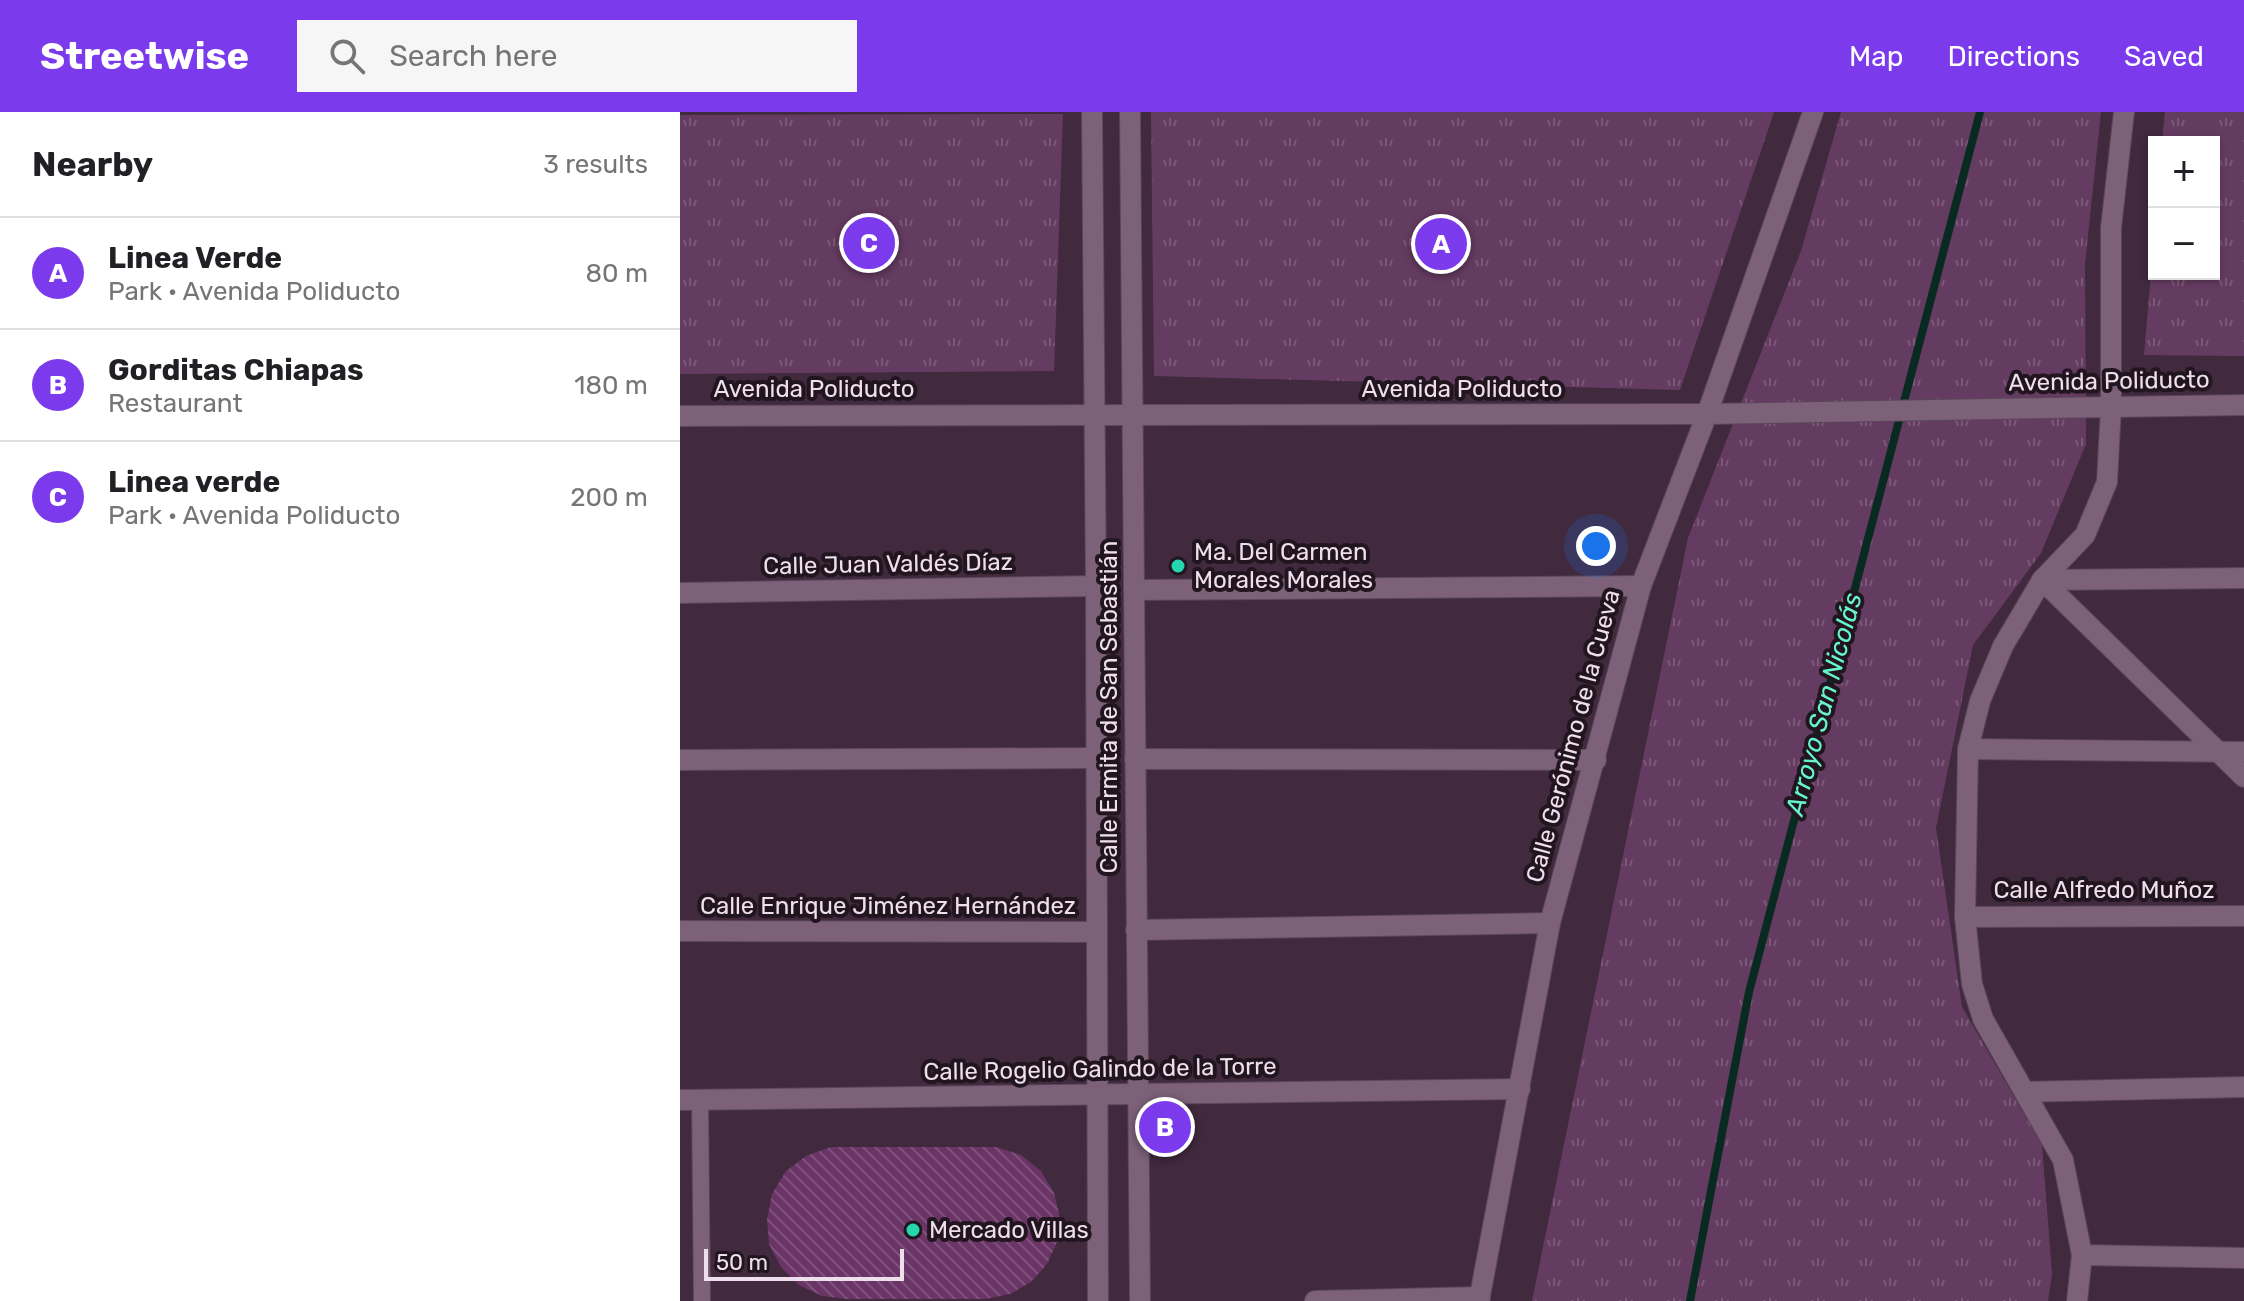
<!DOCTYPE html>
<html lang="en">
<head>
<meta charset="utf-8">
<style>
	body { margin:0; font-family:Rubik,sans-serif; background:#f6f6f6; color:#202124 }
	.controls { position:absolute; right:24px; top:24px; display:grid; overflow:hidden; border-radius:0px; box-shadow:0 2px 6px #0004 }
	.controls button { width:72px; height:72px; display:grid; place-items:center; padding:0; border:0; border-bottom:2px solid #e0e0e0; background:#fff; color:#202124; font:40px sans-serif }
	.scale { position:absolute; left:24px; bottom:20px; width:200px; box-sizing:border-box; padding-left:8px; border:4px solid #efdfed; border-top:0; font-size:22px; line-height:28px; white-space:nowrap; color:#efdfed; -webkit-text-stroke:6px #211620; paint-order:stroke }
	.you { position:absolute; left:916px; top:434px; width:28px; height:28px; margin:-20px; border:6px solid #fff; border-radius:50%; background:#1a73e8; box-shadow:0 0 0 12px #1a73e833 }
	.badge { display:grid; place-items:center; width:52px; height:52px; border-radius:50%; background:#7c3aed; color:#fff; font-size:26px; font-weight:700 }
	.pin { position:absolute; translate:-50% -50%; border:4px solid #fff; box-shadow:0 2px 8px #0006 }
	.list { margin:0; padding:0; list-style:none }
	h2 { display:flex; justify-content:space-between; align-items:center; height:104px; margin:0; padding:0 32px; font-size:34px }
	h2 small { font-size:26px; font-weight:400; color:#757577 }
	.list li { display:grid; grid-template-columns:52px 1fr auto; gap:24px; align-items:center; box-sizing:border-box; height:112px; padding:0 32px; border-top:2px solid #e0e0e0 }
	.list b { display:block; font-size:30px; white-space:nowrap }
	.list p { margin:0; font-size:26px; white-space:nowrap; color:#757577 }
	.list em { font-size:26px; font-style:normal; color:#757577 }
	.icon { flex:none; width:44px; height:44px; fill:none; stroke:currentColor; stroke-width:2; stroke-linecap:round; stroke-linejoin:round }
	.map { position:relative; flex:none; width:1564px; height:1189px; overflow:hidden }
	header { display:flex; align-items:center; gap:48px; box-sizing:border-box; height:112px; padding:0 40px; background:#7c3aed; color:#fff }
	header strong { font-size:38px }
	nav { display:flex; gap:44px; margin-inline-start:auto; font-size:28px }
	.search { width:560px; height:72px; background:#f6f6f6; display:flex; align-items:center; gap:20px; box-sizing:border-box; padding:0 28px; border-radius:0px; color:#757577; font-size:30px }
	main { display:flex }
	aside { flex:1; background:#fff }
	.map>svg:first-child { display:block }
</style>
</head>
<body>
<header>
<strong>Streetwise</strong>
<div class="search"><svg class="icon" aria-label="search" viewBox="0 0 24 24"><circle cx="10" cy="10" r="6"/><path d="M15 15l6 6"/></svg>Search here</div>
<nav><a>Map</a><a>Directions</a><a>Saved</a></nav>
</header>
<main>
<aside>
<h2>Nearby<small>3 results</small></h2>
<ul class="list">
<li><span class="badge">A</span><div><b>Linea Verde</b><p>Park · Avenida Poliducto</p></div><em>80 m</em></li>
<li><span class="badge">B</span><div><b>Gorditas Chiapas</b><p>Restaurant</p></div><em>180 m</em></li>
<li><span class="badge">C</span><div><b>Linea verde</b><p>Park · Avenida Poliducto</p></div><em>200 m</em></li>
</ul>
</aside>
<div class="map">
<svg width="1564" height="1189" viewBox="0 0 1564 1189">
	<defs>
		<pattern id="grass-tufts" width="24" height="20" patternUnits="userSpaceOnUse" patternTransform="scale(2)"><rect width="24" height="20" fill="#653c61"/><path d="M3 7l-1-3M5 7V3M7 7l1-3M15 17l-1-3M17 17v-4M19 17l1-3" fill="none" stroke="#7b5878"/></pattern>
		<pattern id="building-back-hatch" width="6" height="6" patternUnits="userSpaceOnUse" patternTransform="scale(2)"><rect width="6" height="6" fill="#6b3467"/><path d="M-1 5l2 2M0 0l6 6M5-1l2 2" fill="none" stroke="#80517d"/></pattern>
	</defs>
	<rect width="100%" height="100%" fill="#41293e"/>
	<g fill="url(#grass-tufts)">
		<polygon points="471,0 1094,0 1000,278 474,264"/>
		<polygon points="1161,0 1421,0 1405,152 1406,332 1361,441 1293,533 1256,716 1282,895 1362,1033 1372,1162 1368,1189 852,1189 1008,426 1121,139"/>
		<polygon points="1485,0 1564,0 1564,244 1464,243 1474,126 1474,162 1534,162 1534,30 1482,30"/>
		<polygon points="383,2 374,259 0,262 0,3"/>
	</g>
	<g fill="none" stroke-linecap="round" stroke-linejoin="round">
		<polyline stroke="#092a21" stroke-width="8" points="1010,1189 1069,880 1300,0"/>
	</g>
	<polygon fill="url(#building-back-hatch)" points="151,1035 316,1035 341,1043 361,1059 374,1081 380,1106 377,1130 367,1152 351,1170 330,1182 306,1187 166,1187 142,1184 119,1173 101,1155 89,1132 87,1107 92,1082 106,1059 126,1044"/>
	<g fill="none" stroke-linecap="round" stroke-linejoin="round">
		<defs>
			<polyline id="lane" points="20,988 22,1189"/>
			<g id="street">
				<polyline points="1431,295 1564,293"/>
				<polyline points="1362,468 1564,665"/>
				<polyline points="1362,468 1564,466"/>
				<polyline points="454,478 961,474"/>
				<polyline points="0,481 416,474"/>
				<polyline points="1288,637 1564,640"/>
				<polyline points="455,647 916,648"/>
				<polyline points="0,648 416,646"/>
				<polyline points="1285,805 1564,804"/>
				<polyline points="456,818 870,811"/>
				<polyline points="0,819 417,820"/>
				<polyline points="1346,980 1564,975"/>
				<polyline points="0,988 840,977"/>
				<polyline points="1402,1143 1564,1146"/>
				<polyline points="635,1189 800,1185"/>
			</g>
			<g id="secondary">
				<polyline points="412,0 416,474 418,1189"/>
				<polyline points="450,0 460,1189"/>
				<polyline points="0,304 1027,302 1431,295"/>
				<polyline points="799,1189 870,811 961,474 1027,302 1133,0"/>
				<polyline points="1397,1189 1402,1143 1383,1048 1303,907 1292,872 1285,805 1288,637 1300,589 1323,534 1362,468 1405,423 1427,370 1431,295 1431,116 1444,0"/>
			</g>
		</defs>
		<use href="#lane" stroke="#5b4759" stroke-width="18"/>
		<use href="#street" stroke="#5b4759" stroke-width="22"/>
		<use href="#secondary" stroke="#5b4759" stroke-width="22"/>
		<use href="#lane" stroke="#7c6178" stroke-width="16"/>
		<use href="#street" stroke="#7c6178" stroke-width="20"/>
		<use href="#secondary" stroke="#7c6178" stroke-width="20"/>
	</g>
	<g fill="#25d5ae" stroke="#211620" stroke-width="3">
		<circle cx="498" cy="454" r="8"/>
		<circle cx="233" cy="1118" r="8"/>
	</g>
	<g text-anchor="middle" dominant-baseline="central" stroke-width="8" stroke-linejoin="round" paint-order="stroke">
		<g font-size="24" fill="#efdfed" stroke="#211620">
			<text transform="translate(1429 269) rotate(-1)">Avenida Poliducto</text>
			<text x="134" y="277">Avenida Poliducto</text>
			<text x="782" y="277">Avenida Poliducto</text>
			<text transform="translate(208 452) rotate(-1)">Calle Juan Valdés Díaz</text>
			<text transform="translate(429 595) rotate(-90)">Calle Ermita de San Sebastián</text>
			<text transform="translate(893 624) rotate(-75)">Calle Gerónimo de la Cueva</text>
			<text x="1424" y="778">Calle Alfredo Muñoz</text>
			<text x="208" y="794">Calle Enrique Jiménez Hernández</text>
			<text transform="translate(420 957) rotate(-1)">Calle Rogelio Galindo de la Torre</text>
		</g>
		<g font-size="24" fill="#efdfed" stroke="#211620" text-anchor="start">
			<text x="514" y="440">Ma. Del Carmen<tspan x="514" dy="28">Morales Morales</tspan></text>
			<text x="249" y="1118">Mercado Villas</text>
		</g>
		<g font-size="26" font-style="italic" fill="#66f4ce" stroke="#211620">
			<text transform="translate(1144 592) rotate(-75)">Arroyo San Nicolás</text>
		</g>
	</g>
</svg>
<div class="controls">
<button>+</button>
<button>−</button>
</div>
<div class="scale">50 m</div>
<div class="you"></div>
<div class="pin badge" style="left:761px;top:132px">A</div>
<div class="pin badge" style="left:485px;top:1015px">B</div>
<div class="pin badge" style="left:189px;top:131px">C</div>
</div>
</main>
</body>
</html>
